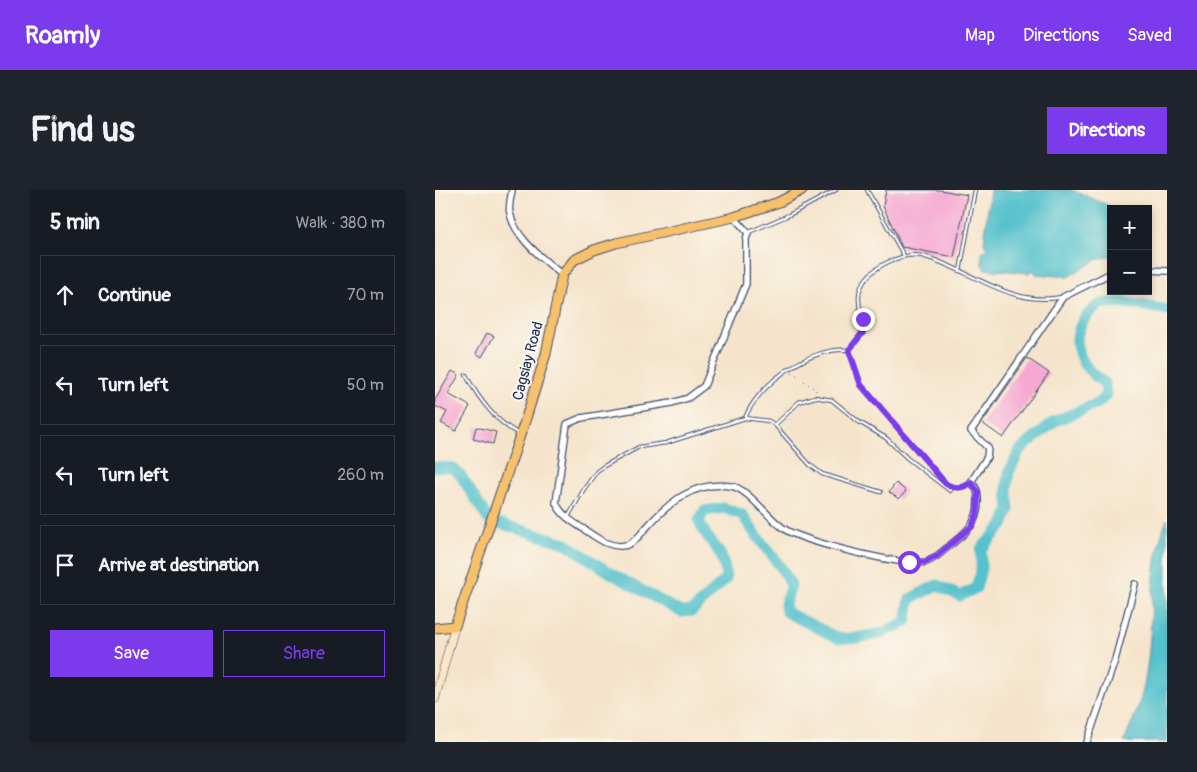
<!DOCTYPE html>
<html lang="en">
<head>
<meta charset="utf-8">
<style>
	body { margin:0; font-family:Pangolin,sans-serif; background:#20242c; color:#f1f3f6 }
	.controls { position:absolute; right:15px; top:15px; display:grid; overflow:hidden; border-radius:0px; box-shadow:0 2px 8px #0003 }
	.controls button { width:45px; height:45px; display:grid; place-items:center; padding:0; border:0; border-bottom:1px solid #363941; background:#171b24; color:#f1f3f6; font:25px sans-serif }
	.stop { position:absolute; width:15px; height:15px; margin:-11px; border:4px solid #7c3aed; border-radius:50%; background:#fff }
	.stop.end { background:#7c3aed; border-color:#fff; box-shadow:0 1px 5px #0008 }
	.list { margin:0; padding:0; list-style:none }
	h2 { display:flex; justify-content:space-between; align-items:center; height:65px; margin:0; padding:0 20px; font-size:21px }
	h2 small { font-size:16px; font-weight:400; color:#9ea1a6 }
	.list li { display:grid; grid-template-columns:32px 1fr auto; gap:15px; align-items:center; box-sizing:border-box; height:80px; margin:0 10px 10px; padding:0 10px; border:1px solid #363941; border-radius:0px }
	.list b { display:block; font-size:19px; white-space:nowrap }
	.list em { font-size:16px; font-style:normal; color:#9ea1a6 }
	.actions { display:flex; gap:10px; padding:15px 20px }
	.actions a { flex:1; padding:11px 0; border:1px solid #7c3aed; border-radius:0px; text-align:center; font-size:18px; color:#7c3aed }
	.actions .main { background:#7c3aed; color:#fff }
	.icon { flex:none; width:28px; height:28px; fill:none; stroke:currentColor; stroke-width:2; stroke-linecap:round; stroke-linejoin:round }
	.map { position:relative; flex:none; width:732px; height:552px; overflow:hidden; border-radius:0px }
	header { display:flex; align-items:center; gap:30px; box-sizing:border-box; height:70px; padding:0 25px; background:#7c3aed; color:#fff }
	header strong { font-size:24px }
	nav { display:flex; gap:28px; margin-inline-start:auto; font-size:18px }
	.intro { display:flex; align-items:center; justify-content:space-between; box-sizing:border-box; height:120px; padding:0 30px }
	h1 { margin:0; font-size:35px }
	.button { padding:12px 22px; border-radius:0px; background:#7c3aed; color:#fff; font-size:18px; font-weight:700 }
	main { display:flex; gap:30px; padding:0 30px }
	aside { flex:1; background:#171b24; border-radius:0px; box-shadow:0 2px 8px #0003 }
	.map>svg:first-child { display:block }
</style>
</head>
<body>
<header>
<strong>Roamly</strong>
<nav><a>Map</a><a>Directions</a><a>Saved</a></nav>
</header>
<div class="intro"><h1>Find us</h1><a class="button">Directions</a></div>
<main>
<aside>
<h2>5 min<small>Walk · 380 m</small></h2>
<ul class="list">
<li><svg class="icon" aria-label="ahead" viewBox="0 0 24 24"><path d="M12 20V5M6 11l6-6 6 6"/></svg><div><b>Continue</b></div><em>70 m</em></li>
<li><svg class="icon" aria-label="left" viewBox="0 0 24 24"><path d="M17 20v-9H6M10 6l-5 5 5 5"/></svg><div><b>Turn left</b></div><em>50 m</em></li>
<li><svg class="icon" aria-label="left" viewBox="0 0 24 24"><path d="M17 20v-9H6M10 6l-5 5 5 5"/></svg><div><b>Turn left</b></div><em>260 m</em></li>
<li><svg class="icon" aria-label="arrive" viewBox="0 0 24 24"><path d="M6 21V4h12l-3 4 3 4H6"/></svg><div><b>Arrive at destination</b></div></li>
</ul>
<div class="actions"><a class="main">Save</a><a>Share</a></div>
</aside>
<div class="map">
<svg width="732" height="552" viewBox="0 0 732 552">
	<rect width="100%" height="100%" fill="#fbf7ec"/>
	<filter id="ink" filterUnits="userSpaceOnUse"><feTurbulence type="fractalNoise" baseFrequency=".02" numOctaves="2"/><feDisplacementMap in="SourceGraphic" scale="10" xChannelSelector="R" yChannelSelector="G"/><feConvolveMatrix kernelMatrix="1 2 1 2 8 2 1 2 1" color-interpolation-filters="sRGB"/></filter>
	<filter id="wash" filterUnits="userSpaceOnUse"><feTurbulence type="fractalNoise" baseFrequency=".0096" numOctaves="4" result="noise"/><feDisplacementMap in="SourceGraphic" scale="20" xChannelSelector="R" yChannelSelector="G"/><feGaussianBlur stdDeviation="1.12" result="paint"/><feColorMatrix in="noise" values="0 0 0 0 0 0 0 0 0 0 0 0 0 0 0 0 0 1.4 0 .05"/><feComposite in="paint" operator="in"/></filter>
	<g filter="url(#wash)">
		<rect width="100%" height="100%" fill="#f5e4cb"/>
		<g fill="#54c1cc" stroke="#387895">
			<polygon points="555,0 637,0 682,19 676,19 676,66 661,70 633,87 601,84 600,81 594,81 594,83 550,79 547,75 547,62 552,59 549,53"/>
			<path d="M732,329V552H689C697,532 707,511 710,490C720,437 712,380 732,329Z"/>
		</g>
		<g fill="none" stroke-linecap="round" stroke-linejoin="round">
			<g stroke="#54c1cc" stroke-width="11">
				<polyline points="0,277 18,278 26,286 53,329"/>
				<path d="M60,332L130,353L177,384L246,422L257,421L291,389C289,355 275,358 264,331L269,321L289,318L308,325C321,350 345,370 356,395L350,414L351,422L403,448H421L443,444L471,432L475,409L502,395L525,406L541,398L546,379V359L568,335L574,320L572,298L574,282L585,260L620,231L663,213L671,205L670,193C647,179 633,154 649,129C653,124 660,116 666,114C682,109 715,117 732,120"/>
			</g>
		</g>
		<g id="blocks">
			<g fill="#f5a9d1">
				<polygon points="451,0 506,0 532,5 519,67 467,57 448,16"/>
				<polygon points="52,143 59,146 47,167 41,163"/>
				<polygon points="592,168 614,183 568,248 547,233"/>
				<polygon points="17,181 24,185 13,204 35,216 21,241 6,233 12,222 0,216 0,210"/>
				<polygon points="41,237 61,242 58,254 38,249"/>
				<polygon points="461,293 471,301 464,309 454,302"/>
			</g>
		</g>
	</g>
	<g filter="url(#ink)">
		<use href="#blocks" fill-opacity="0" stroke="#3c4a6e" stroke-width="1"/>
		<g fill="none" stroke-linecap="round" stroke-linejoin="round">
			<defs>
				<g id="service">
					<polyline points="432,0 469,66"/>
					<polyline points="314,42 354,25 401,0"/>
					<polyline points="525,81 540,0"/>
					<path d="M414,160L426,195L511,294C519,299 528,299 536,292"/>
					<path d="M31,185C43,208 61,232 84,244"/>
					<polyline points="310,228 334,231 340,235 375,275 387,284 446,302"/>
					<polyline points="340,235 364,212 380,207 397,210 424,232 451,248 472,268 515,301 517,298"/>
					<path d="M133,327L149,299L162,281L169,276L204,257L231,253L310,228C324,193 376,156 414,160L428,143C428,130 423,117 424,105C426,81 465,61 487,66C534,78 575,118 627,107"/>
				</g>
				<g id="minor">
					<path d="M77,0C76,7 73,17 75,23C80,49 109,69 127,85"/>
					<path d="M299,27L313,43L311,49V94L269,196L253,208L237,213L146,228L132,234L121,313C127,326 138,332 150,340C163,349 176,359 192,355C199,353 206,344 211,338C234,312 259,291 296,296C313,298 333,329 351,340C371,352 469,377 491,372C499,370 507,362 513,357C529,344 543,335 543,312C543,303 543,299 536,292L552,267L553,258L536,241L628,107L676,83"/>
					<polyline points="713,80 732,81"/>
					<polyline points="652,552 680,470 700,394"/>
				</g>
				<polyline id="secondary" points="0,509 20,436"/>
				<polyline id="primary" points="0,438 20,436 91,228 111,164 127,85 139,70 159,60 181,53 299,27 344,12 367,0"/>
			</defs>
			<use href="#service" stroke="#3c4a6e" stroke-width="4.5"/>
			<use href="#minor" stroke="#3c4a6e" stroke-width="8"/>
			<use href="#secondary" stroke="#3c4a6e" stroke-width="9"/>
			<use href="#primary" stroke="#3c4a6e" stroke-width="11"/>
			<polyline stroke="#3c4a6e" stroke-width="1" stroke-dasharray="1 4" stroke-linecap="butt" points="357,182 381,200 380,204"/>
			<use href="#service" stroke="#fff" stroke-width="2.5"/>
			<use href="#minor" stroke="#fff" stroke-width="5.5"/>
			<use href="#secondary" stroke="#fce6c4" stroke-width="8"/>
			<use href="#primary" stroke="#f7c06b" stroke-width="9"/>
		</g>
	</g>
	<g fill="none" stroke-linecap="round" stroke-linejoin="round" filter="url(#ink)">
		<path stroke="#7c3aed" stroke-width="6" d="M428,129V142L414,160L426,195L511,294C520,299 528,299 536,292L543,302L542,324L537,336L502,366L491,372H474"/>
	</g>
	<g text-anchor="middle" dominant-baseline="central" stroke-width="4" stroke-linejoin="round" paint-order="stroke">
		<g font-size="15" fill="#1b2f5e" stroke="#fbf7ec">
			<text transform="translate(93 171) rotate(-75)">Cagsiay Road</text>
		</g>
	</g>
</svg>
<div class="controls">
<button>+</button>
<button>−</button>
</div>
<div class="stop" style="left:474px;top:372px"></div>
<div class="stop end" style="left:428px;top:129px"></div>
</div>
</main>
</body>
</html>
